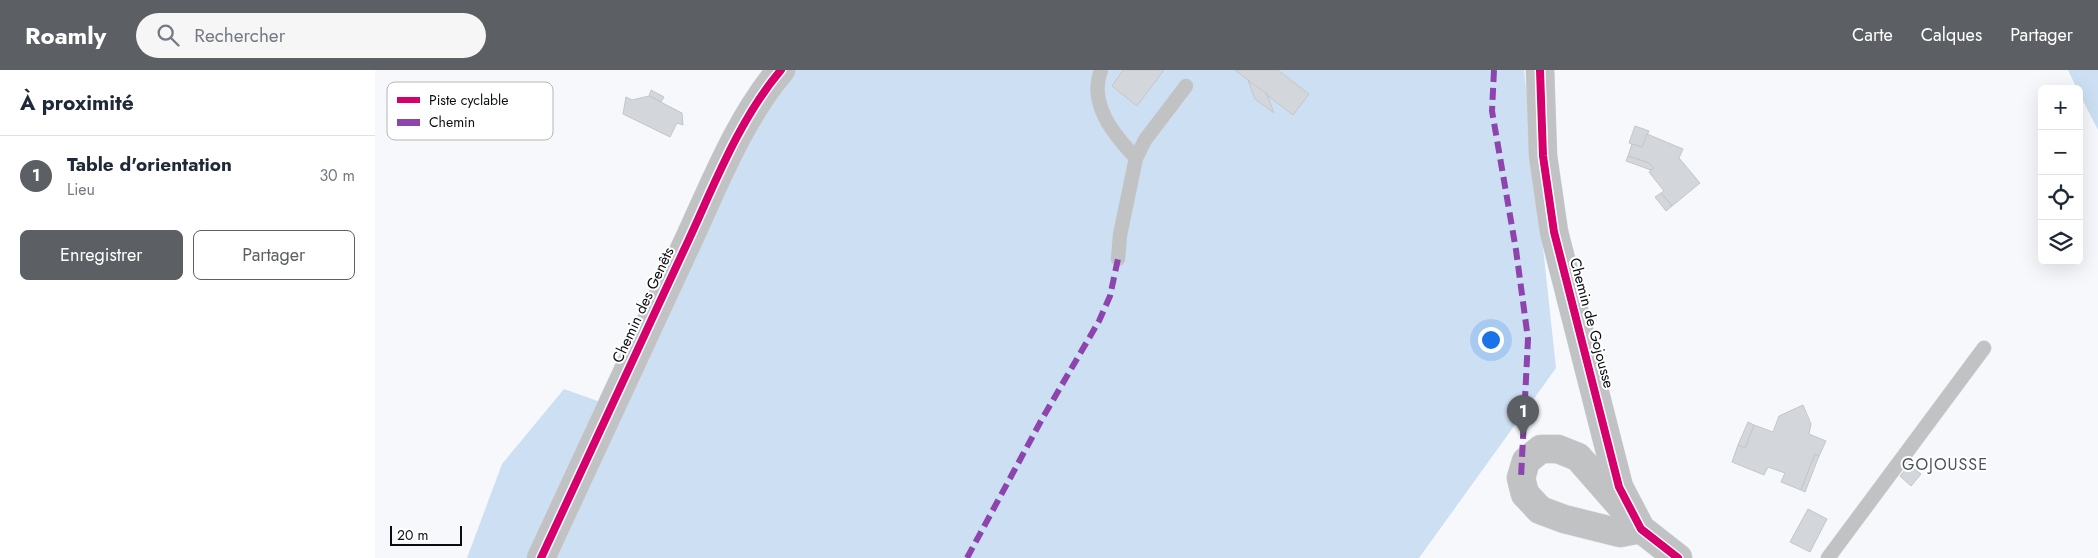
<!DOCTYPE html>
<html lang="fr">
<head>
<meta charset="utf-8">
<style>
	body { margin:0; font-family:Jost,sans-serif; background:#f6f6f7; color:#1f2937 }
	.controls { position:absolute; right:15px; top:15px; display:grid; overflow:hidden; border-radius:8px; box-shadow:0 5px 20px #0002 }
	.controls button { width:45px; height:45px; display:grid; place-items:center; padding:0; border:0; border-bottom:1px solid #e0e1e3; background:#fff; color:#1f2937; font:25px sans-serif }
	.scale { position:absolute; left:15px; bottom:12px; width:72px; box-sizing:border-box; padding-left:5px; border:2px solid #090d11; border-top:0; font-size:14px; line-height:18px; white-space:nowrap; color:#090d11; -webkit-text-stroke:4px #fff; paint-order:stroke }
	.you { position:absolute; left:1115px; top:269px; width:18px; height:18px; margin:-12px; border:4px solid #fff; border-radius:50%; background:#1a73e8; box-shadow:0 0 0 8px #1a73e833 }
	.badge { display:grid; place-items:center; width:32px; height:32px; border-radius:50%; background:#5c5f63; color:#fff; font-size:16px; font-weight:700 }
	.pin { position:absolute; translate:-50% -41px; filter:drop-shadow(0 1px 2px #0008) }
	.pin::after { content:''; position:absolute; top:26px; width:18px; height:15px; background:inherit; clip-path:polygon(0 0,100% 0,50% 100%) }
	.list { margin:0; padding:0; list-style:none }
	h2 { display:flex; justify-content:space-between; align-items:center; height:65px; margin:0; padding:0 20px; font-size:21px }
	h2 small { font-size:16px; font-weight:400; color:#747a83 }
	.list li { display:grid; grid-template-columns:32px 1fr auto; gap:15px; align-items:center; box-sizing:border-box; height:80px; padding:0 20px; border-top:1px solid #e0e1e3 }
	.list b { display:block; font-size:19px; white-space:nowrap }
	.list p { margin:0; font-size:16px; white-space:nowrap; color:#747a83 }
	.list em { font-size:16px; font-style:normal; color:#747a83 }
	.actions { display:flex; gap:10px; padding:15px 20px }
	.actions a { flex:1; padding:11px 0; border:1px solid #5c5f63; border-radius:8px; text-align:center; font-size:18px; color:#5c5f63 }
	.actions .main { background:#5c5f63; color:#fff }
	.icon { flex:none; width:28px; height:28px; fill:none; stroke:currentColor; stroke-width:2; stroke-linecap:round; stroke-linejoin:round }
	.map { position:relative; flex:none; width:1723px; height:488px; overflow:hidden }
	header { display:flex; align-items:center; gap:30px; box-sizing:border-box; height:70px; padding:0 25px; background:#5c5f63; color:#fff }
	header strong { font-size:24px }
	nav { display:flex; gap:28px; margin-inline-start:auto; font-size:18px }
	.search { width:350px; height:45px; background:#f6f6f7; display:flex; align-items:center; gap:12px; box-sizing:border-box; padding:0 18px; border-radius:28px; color:#747a83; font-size:19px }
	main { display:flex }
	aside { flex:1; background:#fff }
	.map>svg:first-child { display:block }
</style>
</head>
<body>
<header>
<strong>Roamly</strong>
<div class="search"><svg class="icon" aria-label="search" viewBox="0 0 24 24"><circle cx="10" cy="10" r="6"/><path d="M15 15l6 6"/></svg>Rechercher</div>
<nav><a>Carte</a><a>Calques</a><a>Partager</a></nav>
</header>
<main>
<aside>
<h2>À proximité<small></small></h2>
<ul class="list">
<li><span class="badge">1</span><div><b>Table d'orientation</b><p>Lieu</p></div><em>30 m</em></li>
</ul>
<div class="actions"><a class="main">Enregistrer</a><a>Partager</a></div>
</aside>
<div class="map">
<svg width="1723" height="488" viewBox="0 0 1723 488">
	<rect width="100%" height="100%" fill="#f6f8fb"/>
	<g fill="#cde0f3">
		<polygon points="415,0 1149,0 1181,298 1044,488 92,488 127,394 189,319 245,339 372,47"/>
		<polygon points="1693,0 1723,0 1723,60 1704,23 1704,19 1702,19"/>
	</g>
	<g fill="#d3d7db" stroke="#c3c6ca">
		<polygon points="748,0 789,0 762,36 737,16"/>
		<polygon points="860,0 903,0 934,24 918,45"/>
		<polygon points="873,10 892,24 899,43 880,29"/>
		<polygon points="276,20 289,27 286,32 274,26"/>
		<polygon points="274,26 307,43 308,55 302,53 295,67 248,44 251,27 257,30"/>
		<polygon points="1260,56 1274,61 1267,77 1254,73"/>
		<polygon points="1272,64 1308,79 1304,88 1325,113 1297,136 1286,123 1289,121 1274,102 1279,98 1274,93 1253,86 1257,74 1267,77"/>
		<polygon points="1253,86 1274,93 1279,98 1276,100 1251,91"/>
		<polygon points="1286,123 1297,136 1291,141 1280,127"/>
		<polygon points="1428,335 1436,354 1434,364 1451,371 1444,386 1440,384 1426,420 1406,412 1410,403 1393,397 1389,405 1357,392 1363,375 1370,378 1379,355 1398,362 1404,346"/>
		<polygon points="1373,352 1379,355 1370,378 1363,375"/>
		<polygon points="1440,384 1444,386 1430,422 1426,420"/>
		<polygon points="1534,395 1546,404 1536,416 1525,406"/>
		<polygon points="1433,439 1452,449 1435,482 1415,472"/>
	</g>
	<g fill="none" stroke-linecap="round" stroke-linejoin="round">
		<defs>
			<g id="lane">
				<path d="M726,0C713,34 739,65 761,88"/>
				<polyline points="743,189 745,165 761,88 770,70 811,16"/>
				<polyline points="1453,488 1609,278"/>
			</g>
			<g id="street">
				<polyline points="1165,0 1168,86 1179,162 1244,417 1266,459 1303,488"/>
				<polygon points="1166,379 1183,379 1203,387 1266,459 1245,463 1189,449 1165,440 1150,424 1146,408 1151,391"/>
				<path d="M166,488C213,386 260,284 308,182C337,121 362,52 406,0"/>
			</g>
		</defs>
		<use href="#lane" stroke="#d1d2d5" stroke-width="15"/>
		<use href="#street" stroke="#d1d2d5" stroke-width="29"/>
		<use href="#lane" stroke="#c0c2c4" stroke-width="14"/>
		<use href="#street" stroke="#c0c2c4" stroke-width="28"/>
		<g stroke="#8e44ad" stroke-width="6" stroke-dasharray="12 6" stroke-linecap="butt">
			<polyline points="1119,0 1117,41 1141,180 1153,269 1146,408"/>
			<polyline points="592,488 667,349 724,251 735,226 743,189"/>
		</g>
		<defs>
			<g id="cycleway">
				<polyline points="1165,0 1168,86 1179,162 1244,417 1266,459 1303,488"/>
				<path d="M166,488C213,386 260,284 308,182C337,121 362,52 406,0"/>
			</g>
		</defs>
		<use href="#cycleway" stroke="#fff" stroke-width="11"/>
		<use href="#cycleway" stroke="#d6006c" stroke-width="8"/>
	</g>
	<g text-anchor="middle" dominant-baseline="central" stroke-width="4" stroke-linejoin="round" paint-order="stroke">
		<g font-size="15" fill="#090d11" stroke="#fff">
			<text transform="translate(268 235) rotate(-65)">Chemin des Genêts</text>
			<text transform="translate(1217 253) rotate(75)">Chemin de Gojousse</text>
		</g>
		<g font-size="16" letter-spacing="1" fill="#47535d" stroke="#fff">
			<text x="1570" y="394">GOJOUSSE</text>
		</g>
	</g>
	<rect x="12" y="12" width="166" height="58" rx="8" fill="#fff" stroke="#b5b6b8" stroke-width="1"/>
	<rect x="22" y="27" width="23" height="6" fill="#d6006c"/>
	<rect x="22" y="49" width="23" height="7" fill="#8e44ad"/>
	<g font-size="14" fill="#090d11">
		<text x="54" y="35">Piste cyclable</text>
		<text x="54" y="57">Chemin</text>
	</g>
</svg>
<div class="controls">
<button>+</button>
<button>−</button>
<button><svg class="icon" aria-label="locate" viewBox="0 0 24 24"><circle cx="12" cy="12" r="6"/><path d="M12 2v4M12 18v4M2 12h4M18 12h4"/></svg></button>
<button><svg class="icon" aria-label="layers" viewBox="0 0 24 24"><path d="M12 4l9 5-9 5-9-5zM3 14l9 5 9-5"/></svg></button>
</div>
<div class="scale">20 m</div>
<div class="you"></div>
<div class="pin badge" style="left:1148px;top:366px">1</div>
</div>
</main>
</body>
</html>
